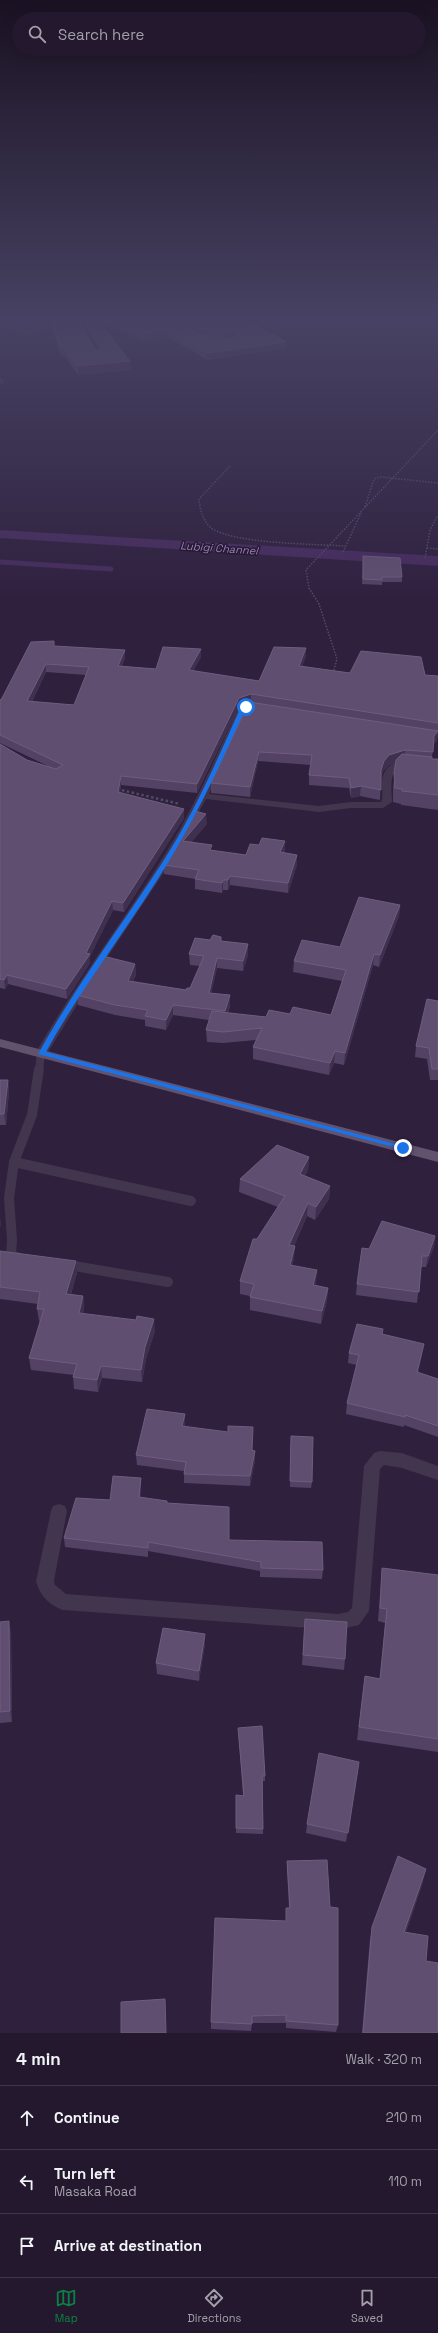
<!DOCTYPE html>
<html lang="en">
<head>
<meta charset="utf-8">
<style>
	body { margin:0; font-family:"Space Grotesk",sans-serif; background:#2f253a; color:#f1f3f6 }
	.stop { position:absolute; width:12px; height:12px; margin:-9px; border:3px solid #1a73e8; border-radius:50%; background:#fff }
	.stop.end { background:#1a73e8; border-color:#fff; box-shadow:0 1px 4px #0008 }
	.list { margin:0; padding:0; list-style:none }
	h2 { display:flex; justify-content:space-between; align-items:center; height:52px; margin:0; padding:0 16px; font-size:17px }
	h2 small { font-size:13px; font-weight:400; color:#a3a0aa }
	.list li { display:grid; grid-template-columns:26px 1fr auto; gap:12px; align-items:center; box-sizing:border-box; height:64px; padding:0 16px; border-top:1px solid #40374a }
	.list b { display:block; font-size:15px; white-space:nowrap }
	.list p { margin:0; font-size:13px; white-space:nowrap; color:#a3a0aa }
	.list em { font-size:13px; font-style:normal; color:#a3a0aa }
	.icon { flex:none; width:22px; height:22px; fill:none; stroke:currentColor; stroke-width:2; stroke-linecap:round; stroke-linejoin:round }
	.map { position:relative; flex:none; width:438px; height:2033px; overflow:hidden }
	.search { position:absolute; background:#23182e; box-shadow:0 4px 16px #0002; left:12px; right:12px; top:12px; height:44px; display:flex; align-items:center; gap:10px; box-sizing:border-box; padding:0 14px; border-radius:22px; color:#a3a0aa; font-size:15px }
	.sheet { height:244px; background:#23182e }
	nav { display:flex; justify-content:space-around; align-items:center; box-sizing:border-box; height:56px; border-top:1px solid #40374a; background:#23182e; font-size:11px; color:#a3a0aa }
	nav a { display:grid; justify-items:center; gap:2px }
	nav .on { color:#0b8043 }
	.map>svg:first-child { display:block }
</style>
</head>
<body>
<div class="map">
<svg width="438" height="2033" viewBox="0 0 438 2033">
	<rect width="100%" height="100%" fill="#2f203e"/>
	<g fill="none" stroke-linecap="round" stroke-linejoin="round">
		<polyline stroke="#462c5e" stroke-width="5" points="0,562 111,569"/>
		<polygon fill="#462c5e" fill-rule="evenodd" points="0,530 438,556 438,566 0,538"/>
		<g stroke="#4e4b67" stroke-width="1.5" stroke-dasharray="1.5 1.5" stroke-linecap="butt">
			<path d="M230,466L199,499C200,509 202,519 210,527C230,544 316,544 345,546"/>
			<polyline points="365,507 374,479 381,477 438,483"/>
			<polyline points="427,548 438,549"/>
			<polyline points="343,552 361,513"/>
			<polyline points="425,558 430,530 438,515"/>
			<polyline points="333,673 337,659 319,604 309,588 306,570 438,430"/>
		</g>
		<polyline stroke="#4e4b67" stroke-width="2.5" stroke-dasharray="2.5 2.5" stroke-linecap="butt" points="117,789 180,804"/>
		<g stroke="#42354e" stroke-width="4.5">
			<polyline points="72,317 89,339"/>
			<path d="M0,323C12,330 32,337 44,327L39,319"/>
			<polyline points="0,380 2,382"/>
		</g>
		<polyline stroke="#42354e" stroke-width="8" points="39,1070 41,1054"/>
		<g stroke="#42354e" stroke-width="10">
			<polyline points="39,1069 32,1115 14,1162 191,1201"/>
			<polyline points="14,1162 9,1198 12,1240 11,1256 17,1257"/>
			<polyline points="68,1265 168,1282"/>
		</g>
		<g fill="#42354e" fill-rule="evenodd">
			<path d="M246,704L263,705L268,708L263,711L248,710L246,712L209,794L319,806L351,802H381C384,796 381,787 382,780C386,753 419,763 438,764V770L400,767C388,773 392,791 392,802L383,808H351L319,812L206,799L170,863L91,982L45,1057H37L35,1054C76,982 127,917 170,846C196,803 216,757 237,711Z"/>
			<path d="M380,1451L402,1453L438,1466V1480L402,1468L384,1465L380,1469L369,1611L359,1625L338,1630L63,1610C49,1605 40,1596 36,1581L51,1511L53,1506L59,1504L65,1506L67,1511L54,1581L55,1585L66,1594L338,1614L348,1612L352,1608L364,1466L374,1453Z"/>
		</g>
		<polygon fill="#61526e" fill-rule="evenodd" points="0,1039 438,1152 438,1162 0,1047"/>
	</g>
	<g fill="#534264" fill-rule="evenodd">
		<polygon points="86,317 174,317 199,333 216,339 226,340 236,338 226,339 210,337 178,317 261,317 247,320 286,348 207,360 167,336 146,341 99,322 130,361 131,370 78,375 65,356 61,356 52,328 51,319 95,349 100,350 86,326 85,318 87,317"/>
		<polygon points="363,556 402,577 402,582 382,582 382,585 362,584"/>
		<path d="M54,641V646L125,658L122,666L156,669L201,657L193,671L259,681L306,656L302,666L350,673L438,676V731L437,740L433,745L432,759H438V810L401,805V804L393,802V788L396,763L389,765L383,771L381,777L380,800L360,796L351,798L349,788L309,785V775L311,765L258,761L250,797L211,793V783L248,703L239,707L197,793L121,785L120,793L184,809V818L124,912L113,910L90,956V963L67,999L8,984L5,989L0,988V744L27,760L50,767L0,743V700ZM46,672L86,675L74,705L32,702Z"/>
		<polygon points="207,824 191,842 212,851 246,855 285,850 284,853 297,855 297,865 288,893 230,885 228,890 223,890 222,893 195,889 195,879 164,874 164,865"/>
		<polygon points="400,905 399,916 379,967 373,965 344,1065 334,1063 329,1075 253,1059 253,1047 256,1040 223,1043 207,1042 206,1030 209,1020 173,1015 166,1030 145,1026 145,1020 115,1015 78,1005 77,995 135,964 136,975 133,981 186,990 190,988 200,966 190,965 189,954 210,940 221,937 221,941 248,944 248,955 243,971 217,968 211,993 230,1006 228,1013 266,1017 290,1014 331,1015 342,981 293,972 294,961 340,947"/>
		<polygon points="438,1001 438,1080 430,1080 427,1059 415,1057 416,1046"/>
		<polygon points="0,1080 8,1080 9,1091 6,1125 0,1125"/>
		<polygon points="309,1157 308,1170 305,1176 330,1186 329,1199 315,1220 307,1216 294,1246 294,1259 292,1265 316,1283 315,1285 328,1288 327,1301 321,1324 250,1310 250,1296 240,1294 240,1281 257,1239 278,1207 239,1192 240,1179"/>
		<polygon points="435,1236 434,1247 426,1267 421,1267 417,1303 356,1295 357,1284 369,1249"/>
		<polygon points="0,1251 77,1273 71,1294 83,1296 84,1308 83,1314 155,1331 146,1359 142,1382 102,1378 98,1392 74,1389 73,1377 74,1375 31,1370 29,1358 40,1321 39,1321 37,1309 38,1304 0,1299"/>
		<polygon points="383,1329 383,1335 422,1354 418,1373 438,1379 438,1437 404,1425 404,1427 346,1414 347,1403 357,1365 348,1363 349,1353"/>
		<polygon points="185,1414 185,1427 252,1450 255,1451 255,1460 250,1486 184,1483 184,1471 137,1465 136,1455"/>
		<polygon points="291,1436 312,1482 311,1488 290,1487"/>
		<polygon points="141,1478 141,1487 140,1497 167,1503 229,1540 323,1570 322,1579 260,1577 260,1571 148,1551 148,1557 65,1547 64,1538 110,1500"/>
		<polygon points="382,1568 438,1575 438,1752 357,1740 365,1676 380,1679 385,1623 378,1621 381,1581"/>
		<polygon points="305,1619 345,1659 344,1670 302,1665"/>
		<polygon points="0,1622 11,1632 12,1722 0,1723"/>
		<polygon points="205,1644 199,1681 157,1674 156,1663"/>
		<polygon points="238,1728 265,1776 265,1781 263,1781 263,1834 236,1833 236,1795 243,1796"/>
		<polygon points="359,1762 346,1842 306,1833 307,1824"/>
		<polygon points="287,1861 330,1907 338,2025 336,2032 286,2028 286,2023 252,2023 251,2031 211,2029 211,2022 286,1921 286,1908 289,1908 287,1869"/>
		<polygon points="423,1882 406,1932 426,1961 438,2033 362,2033 370,1939 372,1927"/>
	</g>
	<g fill="#403050">
		<polygon points="239,317 261,317 239,322"/>
		<polygon points="166,330 167,336 146,341 145,334"/>
		<polygon points="236,331 236,337 226,339 226,332"/>
		<polygon points="286,342 286,348 207,360 207,353"/>
		<polygon points="130,361 131,370 78,375 78,366"/>
		<polygon points="306,648 306,656 299,674 299,666"/>
		<polygon points="201,649 201,657 189,678 189,670"/>
		<polygon points="125,650 125,658 118,674 118,666"/>
		<polygon points="46,664 46,672 28,710 27,701"/>
		<polygon points="251,694 251,703 239,707 197,793 197,784 239,698"/>
		<polygon points="438,731 437,740 433,745 434,736"/>
		<polygon points="405,750 404,760 389,765 383,771 381,780 381,770 384,761 389,755"/>
		<polygon points="259,752 258,761 250,797 250,787"/>
		<polygon points="121,776 121,785 118,801 118,792"/>
		<polygon points="361,786 360,796 351,798 351,788"/>
		<polygon points="184,809 184,818 124,912 123,903"/>
		<polygon points="206,814 207,824 184,851 183,841"/>
		<polygon points="285,841 285,850 280,862 280,852"/>
		<polygon points="297,855 297,865 288,893 288,883"/>
		<polygon points="230,876 230,885 228,890 228,880"/>
		<polygon points="223,880 223,890 222,893 222,883"/>
		<polygon points="112,901 113,910 90,956 90,963 67,999 66,989 86,953"/>
		<polygon points="400,905 399,916 379,967 380,955"/>
		<polygon points="248,944 248,955 243,971 243,961"/>
		<polygon points="374,954 373,965 344,1065 345,1053"/>
		<polygon points="217,958 217,968 209,1003 209,993"/>
		<polygon points="135,964 136,975 128,991 128,981"/>
		<polygon points="7,975 8,984 5,989 4,980"/>
		<polygon points="230,995 230,1006 225,1022 225,1011"/>
		<polygon points="173,1005 173,1015 166,1030 166,1020"/>
		<polygon points="335,1051 334,1063 329,1075 330,1063"/>
		<polygon points="8,1080 9,1091 6,1125 4,1114"/>
		<polygon points="309,1157 308,1170 300,1187 300,1174"/>
		<polygon points="330,1186 329,1199 315,1220 316,1207"/>
		<polygon points="308,1203 307,1216 289,1258 289,1245"/>
		<polygon points="0,1216 1,1224 0,1228"/>
		<polygon points="435,1236 434,1247 426,1267 428,1256"/>
		<polygon points="295,1246 294,1259 289,1278 290,1265"/>
		<polygon points="76,1261 77,1273 67,1306 66,1294"/>
		<polygon points="317,1270 316,1283 312,1298 313,1285"/>
		<polygon points="328,1288 327,1301 321,1324 322,1311"/>
		<polygon points="83,1296 84,1308 80,1326 79,1313"/>
		<polygon points="154,1319 155,1331 146,1359 142,1382 141,1370 145,1347"/>
		<polygon points="424,1344 422,1354 416,1383 417,1372"/>
		<polygon points="101,1366 102,1378 98,1392 97,1380"/>
		<polygon points="185,1414 185,1424 183,1436 182,1426"/>
		<polygon points="255,1451 255,1460 250,1486 250,1476"/>
		<polygon points="141,1478 141,1487 140,1506 139,1497"/>
		<polygon points="9,1621 11,1632 12,1722 10,1711"/>
		<polygon points="205,1634 205,1644 199,1681 199,1671"/>
		<polygon points="426,1869 423,1882 402,1943 404,1932"/>
	</g>
	<g fill="#5f4e6f" stroke="#6e5d7d" fill-rule="evenodd">
		<polygon points="95,317 130,361 78,366 64,347 60,347 51,319 76,318 95,349 101,350 102,345 85,318"/>
		<polygon points="103,317 174,317 199,333 216,339 226,340 236,338 239,334 236,331 226,332 210,330 189,317 242,317 286,342 207,353 166,330 145,334"/>
		<polygon points="363,556 400,558 402,577 382,577 382,580 363,579"/>
		<path d="M54,641V646L125,650L118,666L156,669L163,647L201,649L189,670L259,681L274,647L306,648L299,666L350,673L361,651L421,657L425,675L438,676V723L251,694L239,698L197,784L121,776L118,792L184,809L123,903L112,901L86,953L90,954L66,989L7,975L4,980L0,979V744L27,760L56,769L63,765L0,735V700H1L31,642ZM46,664L89,667L74,705L27,701Z"/>
		<polygon points="249,702 438,731 434,736 433,752 405,750 389,755 384,761 381,770 381,790 361,786 351,788 349,778 309,775 312,755 259,752 250,787 211,783"/>
		<polygon points="402,754 432,757 432,759 438,759 438,795 402,791 402,789 395,788 394,773 396,760"/>
		<polygon points="195,811 206,814 183,841 212,845 210,850 246,855 250,844 259,845 262,838 285,841 280,852 297,855 288,883 230,876 228,880 223,880 222,883 195,879 199,870 164,865"/>
		<polygon points="359,897 400,905 380,955 374,954 345,1053 335,1051 330,1063 253,1047 262,1028 223,1032 206,1030 212,1011 266,1017 269,1010 290,1014 293,1007 331,1015 346,970 294,961 302,940 340,947"/>
		<polygon points="213,935 221,937 221,941 248,944 243,961 217,958 209,993 230,995 225,1011 173,1005 166,1020 145,1016 148,1010 115,1005 77,995 103,956 135,964 128,981 186,990 187,988 190,988 204,956 189,954 195,938 210,940"/>
		<polygon points="427,999 438,1001 438,1069 432,1069 429,1048 416,1046"/>
		<polygon points="0,1080 8,1080 4,1114 0,1114"/>
		<polygon points="277,1145 309,1157 300,1174 330,1186 316,1207 308,1203 289,1245 295,1246 290,1265 317,1270 313,1285 328,1288 322,1311 250,1297 254,1284 240,1281 253,1239 257,1239 285,1196 240,1179"/>
		<polygon points="382,1221 435,1236 428,1256 422,1256 419,1292 357,1284 362,1248 369,1249"/>
		<polygon points="0,1251 76,1261 66,1294 83,1296 79,1313 136,1320 137,1316 154,1319 145,1347 141,1370 101,1366 97,1380 73,1377 77,1364 29,1358 44,1309 37,1309 40,1292 0,1287"/>
		<polygon points="357,1324 383,1329 382,1334 424,1344 417,1372 438,1379 438,1426 405,1415 405,1417 347,1403 359,1355 349,1353"/>
		<polygon points="147,1409 185,1414 182,1426 228,1432 228,1426 253,1427 252,1450 255,1451 250,1476 184,1474 186,1462 136,1455"/>
		<polygon points="291,1436 313,1437 312,1482 290,1481"/>
		<polygon points="113,1476 141,1478 139,1497 167,1501 167,1503 229,1507 229,1540 322,1542 323,1570 261,1568 261,1562 148,1542 148,1548 64,1538 76,1498 110,1500"/>
		<polygon points="382,1568 438,1575 438,1739 359,1727 365,1676 380,1679 387,1609 380,1608"/>
		<polygon points="305,1619 347,1622 345,1659 303,1655"/>
		<polygon points="9,1621 10,1711 0,1712 0,1622"/>
		<polygon points="163,1628 205,1634 199,1671 156,1663"/>
		<polygon points="262,1726 265,1776 262,1776 263,1829 236,1828 236,1795 244,1796 238,1728"/>
		<polygon points="319,1753 359,1762 348,1833 307,1824"/>
		<polygon points="398,1856 426,1869 404,1932 428,1936 426,1961 438,1963 438,2033 363,2033 372,1927"/>
		<polygon points="327,1860 330,1907 338,1908 338,2025 286,2021 286,2015 252,2016 252,2024 211,2022 215,1918 286,1921 286,1908 290,1908 287,1861"/>
		<polygon points="165,1999 166,2033 121,2033 121,2002"/>
	</g>
	<linearGradient id="sky" x2="0" y2="1"><stop stop-color="#1a1222"/><stop offset="0.53" stop-color="#474263"/><stop offset="1" stop-color="#474263" stop-opacity="0"/></linearGradient>
	<rect width="438" height="602" fill="url(#sky)"/>
	<path fill="#1a73e8" d="M245,706L249,707L244,712C221,763 198,813 169,861C130,926 82,986 46,1052L403,1146H405V1150L38,1054C75,987 121,926 162,863C193,815 216,763 239,711Z"/>
	<g text-anchor="middle" dominant-baseline="central" stroke-width="3" stroke-linejoin="round" paint-order="stroke">
		<g font-size="11" font-style="italic" fill="#9b7db8" stroke="#271a32">
			<text transform="translate(219 548) rotate(4)">Lubigi Channel</text>
		</g>
	</g>
</svg>
<div class="stop" style="left:246px;top:707px"></div>
<div class="stop end" style="left:403px;top:1148px"></div>
<div class="search"><svg class="icon" aria-label="search" viewBox="0 0 24 24"><circle cx="10" cy="10" r="6"/><path d="M15 15l6 6"/></svg>Search here</div>
</div>
<section class="sheet">
<h2>4 min<small>Walk · 320 m</small></h2>
<ul class="list">
<li><svg class="icon" aria-label="ahead" viewBox="0 0 24 24"><path d="M12 20V5M6 11l6-6 6 6"/></svg><div><b>Continue</b></div><em>210 m</em></li>
<li><svg class="icon" aria-label="left" viewBox="0 0 24 24"><path d="M17 20v-9H6M10 6l-5 5 5 5"/></svg><div><b>Turn left</b><p>Masaka Road</p></div><em>110 m</em></li>
<li><svg class="icon" aria-label="arrive" viewBox="0 0 24 24"><path d="M6 21V4h12l-3 4 3 4H6"/></svg><div><b>Arrive at destination</b></div></li>
</ul>
</section>
<nav>
<a class="on"><svg class="icon" aria-label="map" viewBox="0 0 24 24"><path d="M3 6l6-2 6 2 6-2v14l-6 2-6-2-6 2zM9 4v14M15 6v14"/></svg>Map</a>
<a><svg class="icon" aria-label="directions" viewBox="0 0 24 24"><path d="M12 3l9 9-9 9-9-9zM9 14v-3h6M13 9l2 2-2 2"/></svg>Directions</a>
<a><svg class="icon" aria-label="saved" viewBox="0 0 24 24"><path d="M7 4h10v16l-5-4-5 4z"/></svg>Saved</a>
</nav>
</body>
</html>
